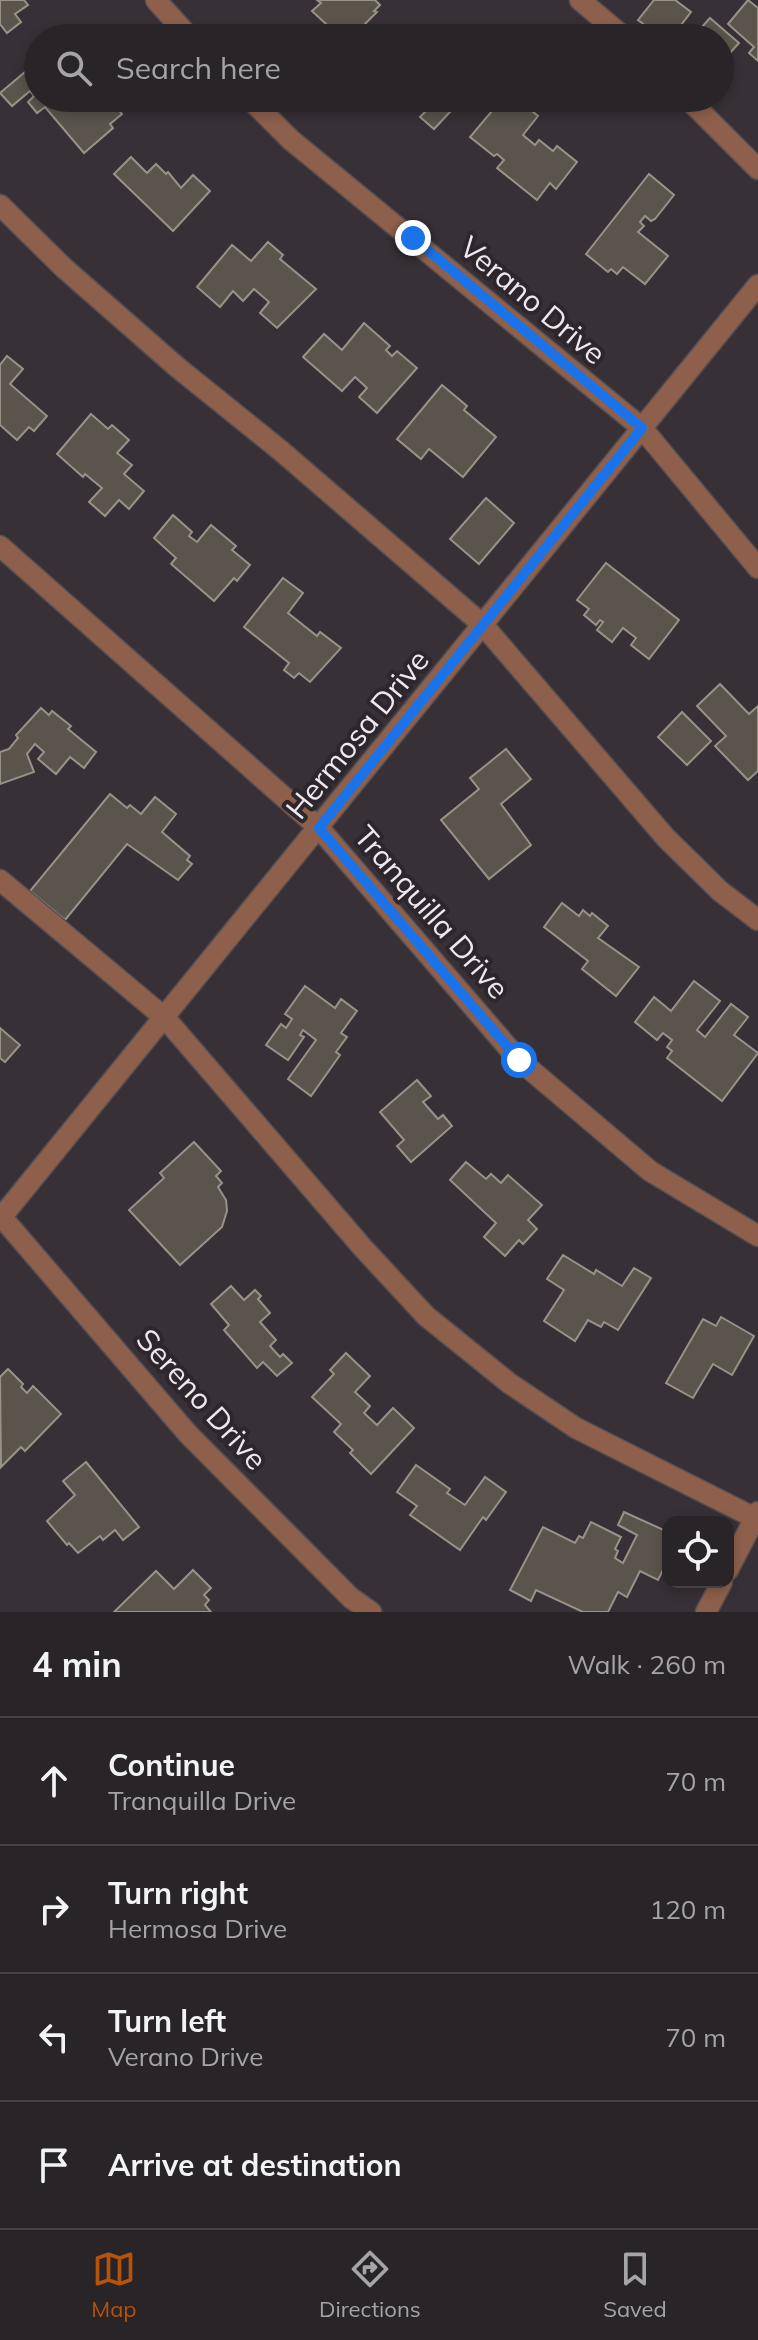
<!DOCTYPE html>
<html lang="en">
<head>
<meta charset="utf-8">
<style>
	body { margin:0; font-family:Mulish,sans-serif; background:#353034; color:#f1f3f6 }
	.controls { position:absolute; right:24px; bottom:24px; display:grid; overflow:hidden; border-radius:16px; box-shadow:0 4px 12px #0003 }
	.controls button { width:72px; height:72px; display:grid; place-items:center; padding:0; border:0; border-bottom:2px solid #454145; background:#292428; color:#f1f3f6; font:40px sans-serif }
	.stop { position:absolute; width:24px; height:24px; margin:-18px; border:6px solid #1a73e8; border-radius:50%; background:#fff }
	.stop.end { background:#1a73e8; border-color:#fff; box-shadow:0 2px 8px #0008 }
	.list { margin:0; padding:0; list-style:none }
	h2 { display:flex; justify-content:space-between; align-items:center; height:104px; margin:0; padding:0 32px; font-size:34px }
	h2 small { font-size:26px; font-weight:400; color:#a5a4a8 }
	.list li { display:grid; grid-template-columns:52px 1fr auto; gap:24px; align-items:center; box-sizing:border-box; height:128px; padding:0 32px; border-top:2px solid #454145 }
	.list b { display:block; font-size:30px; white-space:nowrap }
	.list p { margin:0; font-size:26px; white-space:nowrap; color:#a5a4a8 }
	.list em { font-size:26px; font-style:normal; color:#a5a4a8 }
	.icon { flex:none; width:44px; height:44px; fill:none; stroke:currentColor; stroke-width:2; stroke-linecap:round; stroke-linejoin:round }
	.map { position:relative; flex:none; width:758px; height:1612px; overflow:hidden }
	.search { position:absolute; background:#292428; box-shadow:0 4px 12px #0003; left:24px; right:24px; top:24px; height:88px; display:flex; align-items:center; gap:20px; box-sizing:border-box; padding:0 28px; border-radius:44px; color:#a5a4a8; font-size:30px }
	.sheet { height:616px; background:#292428 }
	nav { display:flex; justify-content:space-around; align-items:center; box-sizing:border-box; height:112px; border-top:2px solid #454145; background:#292428; font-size:22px; color:#a5a4a8 }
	nav a { display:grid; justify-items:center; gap:4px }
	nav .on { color:#b45309 }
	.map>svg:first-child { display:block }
</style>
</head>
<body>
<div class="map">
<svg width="758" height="1612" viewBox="0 0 758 1612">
	<rect width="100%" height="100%" fill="#373036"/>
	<g fill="#5a544c" stroke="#999289" stroke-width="2">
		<polygon points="0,0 24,0 28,5 15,14 21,22 7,33 0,24"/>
		<polygon points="317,0 375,0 380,5 374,11 377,12 351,38 329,38 320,29 326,24 312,11 321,3"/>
		<polygon points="654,0 675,0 691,12 671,38 662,38 638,20"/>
		<polygon points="748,0 758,8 758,61 749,53 754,47 728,24"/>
		<polygon points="710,18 739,43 720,64 720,38 692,38"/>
		<polygon points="38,61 38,98 109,98 122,114 110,124 113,128 84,153 45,107 37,113 28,102 34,96 30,91 12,106 0,93"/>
		<polygon points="412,98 463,98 434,129 420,117 426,111"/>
		<polygon points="508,98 516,98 538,116 523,135 535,145 539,140 553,151 557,146 577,162 556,189 550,183 537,200 497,168 504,160 497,154 494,156 470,137 497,105 499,107"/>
		<polygon points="131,157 147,173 156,164 166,174 168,172 181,188 193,175 210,191 173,231 114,174"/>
		<polygon points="649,174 674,195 655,219 651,221 645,216 640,222 644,226 638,232 668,256 645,284 623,267 617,274 611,269 608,272 586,254"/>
		<polygon points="268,242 283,255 280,259 316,289 277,328 260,313 269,302 254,289 243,301 233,291 220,307 197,287 232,245 251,261"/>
		<polygon points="364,323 390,346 386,350 392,356 397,351 417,368 377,413 359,397 367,388 355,377 342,391 303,357 324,334 342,350"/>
		<polygon points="7,356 23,369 10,384 47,416 34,431 29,427 17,440 0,425 0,365"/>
		<polygon points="442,385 467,406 464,410 496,437 463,477 429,449 421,459 397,439"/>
		<polygon points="91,414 108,429 112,425 129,440 117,453 132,465 124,474 144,491 129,509 119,500 105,516 89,502 102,488 85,474 83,477 57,454"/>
		<polygon points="486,498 514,523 479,564 450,539"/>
		<polygon points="173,515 192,532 189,536 197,542 211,525 236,546 232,550 250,565 237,581 234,578 214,601 171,564 176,558 154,538"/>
		<polygon points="606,563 679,620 649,659 631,645 636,638 623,628 612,642 597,630 603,622 600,620 596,625 584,615 589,609 577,600"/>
		<polygon points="283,578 303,593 288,613 317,636 320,632 341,648 310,682 299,673 294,678 284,670 289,663 244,627"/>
		<polygon points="720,684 749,714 758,706 758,771 748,780 715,746 726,736 697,706"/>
		<polygon points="41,708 49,715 52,711 71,726 68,729 96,752 84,768 70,757 56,774 38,759 44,752 35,744 27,754 34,772 0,784 0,752 9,749 18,738 16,735"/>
		<polygon points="682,712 711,741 687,765 658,737"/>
		<polygon points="506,749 531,779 501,804 531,845 489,879 441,820 479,789 470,778"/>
		<polygon points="110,794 127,808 130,805 141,814 155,797 176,814 162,832 190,856 187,860 192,864 178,880 127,844 65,920 30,891"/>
		<polygon points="562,903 579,916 583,910 590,916 592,913 608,926 598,938 639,967 616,996 582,969 588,961 544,927"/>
		<polygon points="694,981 720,1001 697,1030 705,1037 731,1004 748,1017 734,1035 758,1053 722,1101 667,1058 672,1051 667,1047 672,1040 663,1033 657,1040 635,1022 654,997 671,1011"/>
		<polygon points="305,986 335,1008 341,999 357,1011 341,1033 347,1037 336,1052 340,1055 311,1096 288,1079 316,1040 303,1030 300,1035 304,1037 288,1060 266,1045 281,1024 286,1028 292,1019 285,1014"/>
		<polygon points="0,1028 20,1045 5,1062 0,1058"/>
		<polygon points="417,1080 431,1096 423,1102 438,1119 443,1115 452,1126 411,1162 397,1146 404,1140 380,1112"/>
		<polygon points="194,1142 221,1171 216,1176 222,1183 218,1187 226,1200 227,1211 222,1227 180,1265 129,1210 164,1178 160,1173"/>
		<polygon points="466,1162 486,1179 491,1174 501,1183 508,1175 542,1205 528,1220 537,1229 523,1244 519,1240 505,1256 484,1237 496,1223 450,1180"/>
		<polygon points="563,1255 594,1274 596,1270 622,1286 634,1268 651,1278 618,1330 604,1322 601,1327 588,1320 575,1341 544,1321 564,1290 547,1279"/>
		<polygon points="231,1286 244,1300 255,1290 261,1296 258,1299 270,1313 260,1322 276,1340 270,1346 280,1357 283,1354 292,1363 277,1376 263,1362 257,1368 224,1330 229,1325 211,1304"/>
		<polygon points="721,1317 754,1336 732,1375 713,1364 693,1398 666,1383 703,1319 716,1326"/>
		<polygon points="346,1353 370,1376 355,1392 370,1406 364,1413 377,1425 393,1408 414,1428 371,1474 350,1453 353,1450 334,1432 341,1424 312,1397 334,1374 330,1370"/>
		<polygon points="8,1369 23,1384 21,1387 27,1393 33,1386 61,1414 25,1451 21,1447 1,1467 0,1377"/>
		<polygon points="86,1462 139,1527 123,1540 115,1530 103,1540 100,1536 78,1553 69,1543 67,1545 47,1521 75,1495 63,1481"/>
		<polygon points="416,1465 450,1489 447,1493 465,1505 485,1477 506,1492 486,1520 483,1517 460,1550 410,1515 417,1506 397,1492"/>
		<polygon points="624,1512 668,1532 668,1560 658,1580 640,1571 627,1597 618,1592 608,1612 583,1612 536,1590 531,1601 510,1590 543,1527 575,1543 579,1536 583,1538 591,1522 621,1537 615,1549 618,1551 615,1558 623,1563 637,1535 618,1525"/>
		<polygon points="193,1570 211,1588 204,1595 209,1600 205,1605 211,1612 114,1612 156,1571 174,1589"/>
	</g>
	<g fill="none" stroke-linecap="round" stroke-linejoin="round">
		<defs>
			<g id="minor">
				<polyline points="156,0 190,38"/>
				<polyline points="580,0 625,38"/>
				<polyline points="249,98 291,140 642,428 758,568"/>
				<polyline points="687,98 758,169"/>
				<polyline points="0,205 64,268 177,367 280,450 483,625 666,838 720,891 758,920"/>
				<polyline points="0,546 319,828 519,1060 650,1171 758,1236"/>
				<polyline points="0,880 165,1018 363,1248 426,1316 509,1383 576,1428 755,1518"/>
				<polyline points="0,1215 188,1434 351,1598 371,1612"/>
				<polyline points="0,1219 758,285"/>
				<polyline points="728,1570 758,1512"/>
				<polyline points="706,1612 722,1582"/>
			</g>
		</defs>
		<use href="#minor" stroke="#544e53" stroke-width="23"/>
		<use href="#minor" stroke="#8e604c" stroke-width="20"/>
	</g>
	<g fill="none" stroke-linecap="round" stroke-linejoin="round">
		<polyline stroke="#1a73e8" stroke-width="10" points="413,238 642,428 319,828 519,1060"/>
	</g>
	<g text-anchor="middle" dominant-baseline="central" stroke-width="8" stroke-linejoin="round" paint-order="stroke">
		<g font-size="30" fill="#eee9ee" stroke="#2d262c">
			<text transform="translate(533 300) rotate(40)">Verano Drive</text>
			<text transform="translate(357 734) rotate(-51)">Hermosa Drive</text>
			<text transform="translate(432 912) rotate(49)">Tranquilla Drive</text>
			<text transform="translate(202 1399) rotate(48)">Sereno Drive</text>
		</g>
	</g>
</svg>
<div class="controls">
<button><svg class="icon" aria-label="locate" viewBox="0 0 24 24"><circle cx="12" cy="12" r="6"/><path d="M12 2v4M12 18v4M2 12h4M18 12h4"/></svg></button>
</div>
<div class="stop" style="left:519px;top:1060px"></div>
<div class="stop end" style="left:413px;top:238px"></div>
<div class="search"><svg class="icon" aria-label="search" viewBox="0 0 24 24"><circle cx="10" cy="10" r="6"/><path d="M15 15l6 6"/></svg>Search here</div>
</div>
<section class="sheet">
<h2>4 min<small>Walk · 260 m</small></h2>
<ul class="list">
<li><svg class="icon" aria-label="ahead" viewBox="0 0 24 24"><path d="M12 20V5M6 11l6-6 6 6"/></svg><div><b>Continue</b><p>Tranquilla Drive</p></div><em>70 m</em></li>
<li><svg class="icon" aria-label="right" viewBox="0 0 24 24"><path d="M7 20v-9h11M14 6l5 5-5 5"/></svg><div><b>Turn right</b><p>Hermosa Drive</p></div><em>120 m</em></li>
<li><svg class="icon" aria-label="left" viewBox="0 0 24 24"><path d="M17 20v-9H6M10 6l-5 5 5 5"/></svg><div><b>Turn left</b><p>Verano Drive</p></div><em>70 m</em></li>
<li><svg class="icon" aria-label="arrive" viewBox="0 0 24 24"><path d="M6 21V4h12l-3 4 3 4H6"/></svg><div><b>Arrive at destination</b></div></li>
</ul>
</section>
<nav>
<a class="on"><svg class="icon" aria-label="map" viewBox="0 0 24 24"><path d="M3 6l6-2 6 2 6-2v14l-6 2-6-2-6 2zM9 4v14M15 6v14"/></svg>Map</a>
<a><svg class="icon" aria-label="directions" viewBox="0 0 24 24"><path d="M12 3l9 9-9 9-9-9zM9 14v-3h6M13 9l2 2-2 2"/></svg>Directions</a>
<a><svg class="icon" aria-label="saved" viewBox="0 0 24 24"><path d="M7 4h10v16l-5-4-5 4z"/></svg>Saved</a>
</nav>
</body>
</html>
